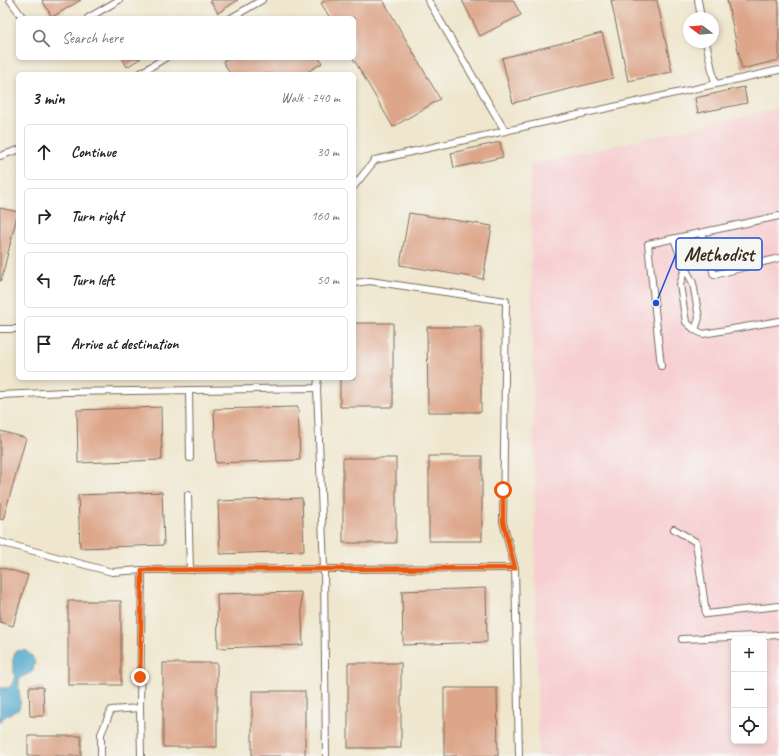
<!DOCTYPE html>
<html lang="en">
<head>
<meta charset="utf-8">
<style>
	body { margin:0; font-family:Caveat,sans-serif; background:#f6f6f6; color:#222 }
	.controls { position:absolute; right:12px; bottom:12px; display:grid; overflow:hidden; border-radius:6px; box-shadow:0 2px 6px #0003 }
	.controls button { width:36px; height:36px; display:grid; place-items:center; padding:0; border:0; border-bottom:1px solid #e0e0e0; background:#fff; color:#222; font:20px sans-serif }
	.compass { position:absolute; left:683px; top:12px; width:36px; height:36px; border-radius:50%; background:#fff; box-shadow:0 2px 6px #0003; rotate:286deg }
	.stop { position:absolute; width:12px; height:12px; margin:-9px; border:3px solid #ea580c; border-radius:50%; background:#fff }
	.stop.end { background:#ea580c; border-color:#fff; box-shadow:0 1px 4px #0008 }
	.list { margin:0; padding:0; list-style:none }
	h2 { display:flex; justify-content:space-between; align-items:center; height:52px; margin:0; padding:0 16px; font-size:17px }
	h2 small { font-size:13px; font-weight:400; color:#767676 }
	.list li { display:grid; grid-template-columns:26px 1fr auto; gap:12px; align-items:center; box-sizing:border-box; height:56px; margin:0 8px 8px; padding:0 8px; border:1px solid #e0e0e0; border-radius:6px }
	.list b { display:block; font-size:15px; white-space:nowrap }
	.list em { font-size:13px; font-style:normal; color:#767676 }
	.icon { flex:none; width:22px; height:22px; fill:none; stroke:currentColor; stroke-width:2; stroke-linecap:round; stroke-linejoin:round }
	.map { position:relative; flex:none; width:779px; height:756px; overflow:hidden }
	.search { position:absolute; background:#fff; box-shadow:0 2px 6px #0003; left:16px; top:16px; width:340px; height:44px; display:flex; align-items:center; gap:10px; box-sizing:border-box; padding:0 14px; border-radius:6px; color:#767676; font-size:15px }
	.panel { position:absolute; background:#fff; box-shadow:0 2px 6px #0003; left:16px; top:72px; width:340px; height:308px; border-radius:6px }
	.map>svg:first-child { display:block }
</style>
</head>
<body>
<div class="map">
<svg width="779" height="756" viewBox="0 0 779 756">
	<rect width="100%" height="100%" fill="#f6f6f2"/>
	<filter id="ink" filterUnits="userSpaceOnUse"><feTurbulence type="fractalNoise" baseFrequency=".025" numOctaves="2"/><feDisplacementMap in="SourceGraphic" scale="8" xChannelSelector="R" yChannelSelector="G"/><feConvolveMatrix kernelMatrix="1 2 1 2 8 2 1 2 1" color-interpolation-filters="sRGB"/></filter>
	<filter id="wash" filterUnits="userSpaceOnUse"><feTurbulence type="fractalNoise" baseFrequency=".012" numOctaves="4" result="noise"/><feDisplacementMap in="SourceGraphic" scale="16" xChannelSelector="R" yChannelSelector="G"/><feGaussianBlur stdDeviation="0.9" result="paint"/><feColorMatrix in="noise" values="0 0 0 0 0 0 0 0 0 0 0 0 0 0 0 0 0 1.4 0 .05"/><feComposite in="paint" operator="in"/></filter>
	<g filter="url(#wash)">
		<rect width="100%" height="100%" fill="#efe6cd"/>
		<path fill="#f7cfd1" fill-rule="evenodd" d="M779,108V756H538L530,165ZM734,639H764V741H734Z"/>
		<path fill="#50a9cd" stroke="#466a76" d="M25,650L32,656L35,663L32,672L20,678C16,692 23,696 19,709L4,717L0,722V689L1,688H9C19,677 12,672 13,660C13,657 15,654 16,651Z"/>
		<g id="blocks">
			<g fill="#dda68a">
				<polygon points="42,0 81,0 52,17"/>
				<polygon points="210,0 238,0 218,13"/>
				<polygon points="327,0 383,0 440,99 393,127 353,58 354,18 330,18 321,3"/>
				<polygon points="462,0 513,0 521,15 480,36"/>
				<polygon points="611,0 657,0 672,72 628,81"/>
				<polygon points="727,0 778,0 779,5 779,60 742,69"/>
				<polygon points="602,33 613,78 513,103 502,58"/>
				<polygon points="122,58 141,58 127,67"/>
				<polygon points="228,58 319,58 322,63 304,74 230,74 223,61"/>
				<polygon points="744,87 747,103 698,113 695,98"/>
				<polygon points="500,142 503,157 454,168 451,153"/>
				<polygon points="0,208 18,212 1,281 0,281"/>
				<polygon points="409,213 492,226 483,279 400,265"/>
				<polygon points="354,323 393,323 393,407 340,407 340,378 354,378"/>
				<polygon points="427,327 481,327 481,412 428,412"/>
				<polygon points="161,407 162,460 78,463 77,410"/>
				<polygon points="298,407 300,460 216,463 214,409"/>
				<polygon points="0,431 26,438 3,520 0,519"/>
				<rect x="429" y="456" width="53" height="85"/>
				<rect x="343" y="458" width="53" height="85"/>
				<polygon points="162,492 164,545 80,548 78,495"/>
				<polygon points="302,498 304,551 220,554 218,501"/>
				<polygon points="0,567 28,575 13,626 0,622"/>
				<polygon points="486,588 487,642 403,645 402,591"/>
				<polygon points="301,592 303,645 218,648 217,594"/>
				<rect x="68" y="601" width="53" height="84"/>
				<rect x="163" y="663" width="54" height="84"/>
				<rect x="348" y="663" width="53" height="85"/>
				<polygon points="29,687 43,687 44,716 30,716"/>
				<polygon points="444,688 497,688 498,756 444,756"/>
				<rect x="252" y="691" width="53" height="65"/>
				<rect x="28" y="736" width="53" height="20"/>
			</g>
		</g>
	</g>
	<g filter="url(#ink)">
		<use href="#blocks" fill-opacity="0" stroke="#7a6c5b" stroke-width="1"/>
		<g fill="none" stroke-linecap="round" stroke-linejoin="round">
			<defs>
				<g id="service">
					<polyline points="10,0 23,18"/>
					<polyline points="428,0 505,131"/>
					<polyline points="698,0 701,18"/>
					<polyline points="88,18 119,0"/>
					<polyline points="231,18 262,0"/>
					<polyline points="706,42 715,84"/>
					<polyline points="139,74 165,58"/>
					<polyline points="0,156 18,150"/>
					<polyline points="354,186 375,160 779,70"/>
					<polyline points="701,233 714,275 779,258"/>
					<polyline points="674,239 685,268 680,285 686,322 695,330 703,334 779,321"/>
					<polyline points="685,268 693,283 699,318 695,330"/>
					<polyline points="354,283 370,281 506,301 503,522 515,568 519,756"/>
					<polyline points="0,329 18,329"/>
					<polyline points="661,366 648,244 779,216"/>
					<polyline points="317,388 324,569 515,568"/>
					<polyline points="189,390 190,458"/>
					<polyline points="0,395 66,392 317,388 318,378"/>
					<polyline points="188,495 190,570"/>
					<polyline points="674,529 696,542 706,614 779,606"/>
					<polyline points="0,542 112,572 142,570"/>
					<polyline points="682,639 779,635"/>
					<polyline points="140,708 141,756"/>
					<polyline points="101,756 101,734 111,710 140,708 142,570 324,569 326,756"/>
				</g>
			</defs>
			<use href="#service" stroke="#7a6c5b" stroke-width="8"/>
			<use href="#service" stroke="#fff" stroke-width="6"/>
		</g>
	</g>
	<g fill="none" stroke-linecap="round" stroke-linejoin="round" filter="url(#ink)">
		<polyline stroke="#ea580c" stroke-width="5" points="140,677 142,570 515,568 503,522 503,490"/>
	</g>
	<path fill="none" stroke="#1d4ed8" stroke-width="1.5" d="M656 303L676 254"/>
	<circle fill="#1d4ed8" stroke="#f6f6f2" stroke-width="1.5" cx="656" cy="303" r="4"/>
	<rect fill="#f6f6f2" stroke="#1d4ed8" stroke-width="1.5" x="676" y="238" width="86" height="32" rx="4"/>
	<g font-size="20" text-anchor="middle" font-weight="bold" fill="#3b2a1e">
		<text x="719" y="261">Methodist</text>
	</g>
</svg>
<div class="controls">
<button>+</button>
<button>−</button>
<button><svg class="icon" aria-label="locate" viewBox="0 0 24 24"><circle cx="12" cy="12" r="6"/><path d="M12 2v4M12 18v4M2 12h4M18 12h4"/></svg></button>
</div>
<svg class="compass" viewBox="-18 -18 36 36"><path d="M0-13l5 13h-10z" fill="#e53935"/><path d="M0 13l5-13h-10z" fill="#767676"/></svg>
<div class="stop" style="left:503px;top:490px"></div>
<div class="stop end" style="left:140px;top:677px"></div>
<div class="search"><svg class="icon" aria-label="search" viewBox="0 0 24 24"><circle cx="10" cy="10" r="6"/><path d="M15 15l6 6"/></svg>Search here</div>
<section class="panel">
<h2>3 min<small>Walk · 240 m</small></h2>
<ul class="list">
<li><svg class="icon" aria-label="ahead" viewBox="0 0 24 24"><path d="M12 20V5M6 11l6-6 6 6"/></svg><div><b>Continue</b></div><em>30 m</em></li>
<li><svg class="icon" aria-label="right" viewBox="0 0 24 24"><path d="M7 20v-9h11M14 6l5 5-5 5"/></svg><div><b>Turn right</b></div><em>160 m</em></li>
<li><svg class="icon" aria-label="left" viewBox="0 0 24 24"><path d="M17 20v-9H6M10 6l-5 5 5 5"/></svg><div><b>Turn left</b></div><em>50 m</em></li>
<li><svg class="icon" aria-label="arrive" viewBox="0 0 24 24"><path d="M6 21V4h12l-3 4 3 4H6"/></svg><div><b>Arrive at destination</b></div></li>
</ul>
</section>
</div>
</body>
</html>
